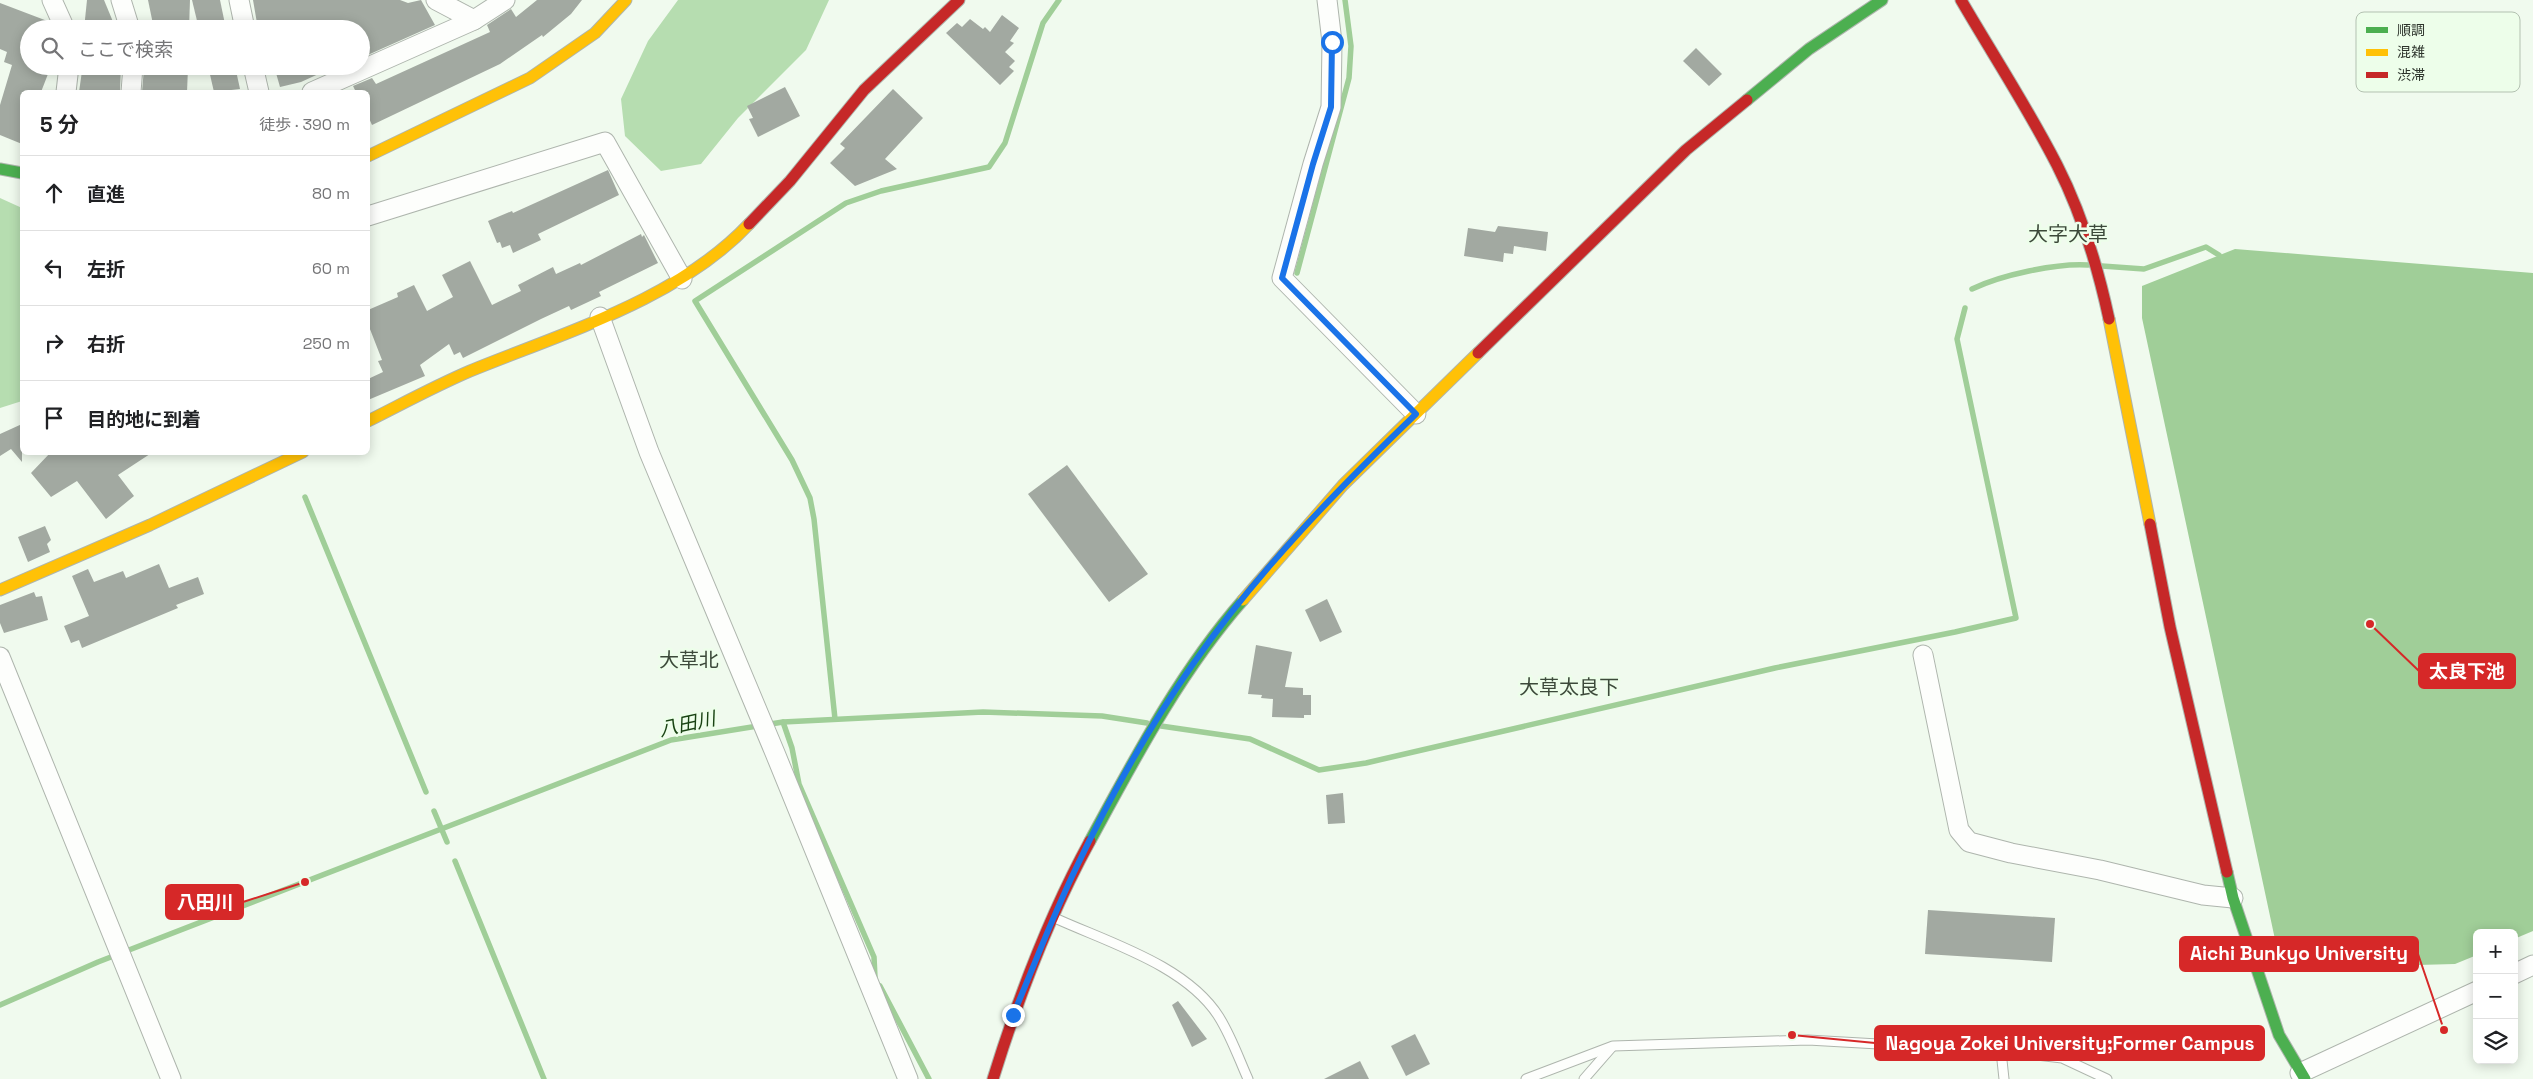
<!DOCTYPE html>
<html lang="ja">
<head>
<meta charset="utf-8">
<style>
	body { margin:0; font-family:"Space Grotesk","Noto Sans JP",sans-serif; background:#f6f6f6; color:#202124 }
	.controls { position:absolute; right:15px; bottom:15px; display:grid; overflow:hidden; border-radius:8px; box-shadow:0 2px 12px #0003 }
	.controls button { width:45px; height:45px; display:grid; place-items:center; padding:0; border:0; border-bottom:1px solid #e0e0e0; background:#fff; color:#202124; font:25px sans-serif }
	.stop { position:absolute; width:15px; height:15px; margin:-11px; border:4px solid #1a73e8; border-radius:50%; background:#fff }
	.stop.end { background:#1a73e8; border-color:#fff; box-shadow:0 1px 5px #0008 }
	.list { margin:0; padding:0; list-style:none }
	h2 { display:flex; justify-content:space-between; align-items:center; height:65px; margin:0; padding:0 20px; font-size:21px }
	h2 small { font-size:16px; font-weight:400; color:#757577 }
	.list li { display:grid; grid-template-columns:32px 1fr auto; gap:15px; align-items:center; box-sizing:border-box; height:75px; padding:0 20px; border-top:1px solid #e0e0e0 }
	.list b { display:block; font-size:19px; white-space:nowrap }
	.list em { font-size:16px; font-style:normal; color:#757577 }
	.icon { flex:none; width:28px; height:28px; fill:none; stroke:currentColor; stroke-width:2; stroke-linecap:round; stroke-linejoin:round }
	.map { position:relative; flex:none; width:2533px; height:1079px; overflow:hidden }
	.search { position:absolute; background:#fff; box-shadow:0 2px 12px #0003; left:20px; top:20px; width:350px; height:55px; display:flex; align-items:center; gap:12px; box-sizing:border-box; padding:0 18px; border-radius:28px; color:#757577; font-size:19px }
	.panel { position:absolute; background:#fff; box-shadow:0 2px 12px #0003; left:20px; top:90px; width:350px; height:365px; border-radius:8px }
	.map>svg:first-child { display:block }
</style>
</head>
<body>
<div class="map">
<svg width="2533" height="1079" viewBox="0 0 2533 1079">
	<rect width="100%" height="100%" fill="#f0faee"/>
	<g fill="#b6ddb0">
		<polygon points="678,0 829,0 806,50 738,118 701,164 661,171 625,136 621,99 648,41"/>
		<polygon points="0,198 22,208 22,401 0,408"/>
	</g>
	<polygon fill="#a0ce98" points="2235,249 2533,273 2533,931 2514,939 2514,933 2477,933 2477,955 2455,964 2304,968 2276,944 2142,318 2142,286"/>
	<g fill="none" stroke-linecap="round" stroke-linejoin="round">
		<g stroke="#a0ce98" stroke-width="5.5">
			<polyline points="2102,266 2144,269 2206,247 2219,255"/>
			<polyline points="1297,273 1349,78 1351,46 1345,0"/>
			<path d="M1972,289C2001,275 2056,263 2088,265"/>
			<polyline points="305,497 426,792"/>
			<polyline points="835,719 814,519 810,498 792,460 695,301 846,203 881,191 989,167 1005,143 1043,23 1059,0"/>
			<polyline points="783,722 792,748 799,784 874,957 875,978"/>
			<polyline points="1161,726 1250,739 1319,770 1366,763 1775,668 1955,632 2016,618 1957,339 1965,308"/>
			<polyline points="434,811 447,842"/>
			<polyline points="455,861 544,1079"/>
			<polyline points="880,986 929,1079"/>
			<polyline points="0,1005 98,962 671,740 783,722 983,712 1102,716 1147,723"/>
		</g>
	</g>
	<g fill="#a2a9a1">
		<polygon points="87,0 104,0 116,29 84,29"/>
		<polygon points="148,0 190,0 189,29 154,29"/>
		<polygon points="192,0 220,0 226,29 199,29"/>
		<polygon points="253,0 400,0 408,3 421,0 435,25 361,58 361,29 258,29"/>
		<polygon points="537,0 582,0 571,14 543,37 542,35 500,64 372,125 368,116 368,92 356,92 353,86 372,78 376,84 490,32 487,25 511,9 516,17"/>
		<polygon points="0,3 50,22 53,29 29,29 29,67 48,74 41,92 22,92 22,144 0,135 0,105 12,65 4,62 7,52 0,49"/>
		<polygon points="1002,15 1019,28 1010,41 1014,43 1005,52 1015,61 1009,67 1014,71 1000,85 946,33 957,23 962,27 970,19 983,29 985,27 990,32"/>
		<polygon points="1696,48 1722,74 1709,86 1683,61"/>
		<polygon points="87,66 121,66 120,92 79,92 82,71 87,72"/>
		<polygon points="208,66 235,66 240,89 214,92"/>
		<polygon points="274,66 336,66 301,82 280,87"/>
		<polygon points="144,68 188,68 187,92 142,92"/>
		<polygon points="785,87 800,116 758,137 749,119 753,118 747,106"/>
		<polygon points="893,89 923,118 885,159 897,169 855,186 830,163 845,148 840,144"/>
		<polygon points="608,170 619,195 538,234 541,240 513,253 510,245 502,248 500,242 497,243 488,221 512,211 513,213"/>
		<polygon points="1498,226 1548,232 1546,251 1514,246 1513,254 1504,253 1503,262 1464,256 1468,228 1495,232"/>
		<polygon points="641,234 642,237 644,235 658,263 599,292 601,296 571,310 569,306 541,319 463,358 460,352 454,355 449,344 420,365 425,376 368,400 368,379 383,372 378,361 382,360 368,324 368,310 398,297 397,293 414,285 427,311 453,297 442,275 470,261 492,305 521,291 518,285 553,267 556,274 580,263 581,265"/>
		<polygon points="22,424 22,462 11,449 0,456 0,434"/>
		<polygon points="51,452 153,452 118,475 134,496 106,519 77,481 51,497 31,473"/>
		<polygon points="1067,465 1148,574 1109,602 1028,494"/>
		<polygon points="45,526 51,540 47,544 50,552 28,562 18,537"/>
		<polygon points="159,564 169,588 198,577 204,594 176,605 178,608 82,648 79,640 71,643 64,626 89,616 72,576 88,569 94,582 123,571 126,578"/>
		<polygon points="34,592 36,597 42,596 48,620 4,633 0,623 0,605"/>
		<polygon points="1327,599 1342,632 1320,642 1305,610"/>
		<polygon points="1256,645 1292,652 1285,687 1303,688 1303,695 1311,695 1311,715 1304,715 1304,718 1272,717 1273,699 1261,698 1262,695 1248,694"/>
		<polygon points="1343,793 1345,823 1328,824 1326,795"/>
		<polygon points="1928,910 2055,918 2052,962 1925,954"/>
		<polygon points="1178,1001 1207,1039 1192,1047 1172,1005"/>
		<polygon points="1415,1034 1430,1064 1406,1076 1391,1046"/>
		<polygon points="1360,1061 1369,1079 1324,1079"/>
	</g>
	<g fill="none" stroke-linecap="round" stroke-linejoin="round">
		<defs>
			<g id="lane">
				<path d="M1057,919C1110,943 1187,966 1219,1017C1231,1036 1239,1059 1248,1079"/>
				<polyline points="2001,1051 2004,1079"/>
				<polyline points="1526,1079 1613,1046 1808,1040 2001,1051 2062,1058 2107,1079"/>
				<polyline points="1584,1079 1612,1047"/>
			</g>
			<g id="street">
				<polyline points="52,0 65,29"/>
				<polyline points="121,0 130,29"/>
				<polyline points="239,0 245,29"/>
				<polyline points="436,0 474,20"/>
				<polyline points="1327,0 1332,42 1331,107 1313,164 1282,278 1416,414"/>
				<polyline points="253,66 259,92"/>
				<polyline points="66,92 69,66"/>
				<polyline points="131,92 133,66"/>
				<polyline points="312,92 474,20 505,0"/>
				<polyline points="368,216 605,142 682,279"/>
				<polyline points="600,317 649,452 775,753 908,1079"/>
				<polyline points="1923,655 1959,830 1969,842 2011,853 2100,870 2203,895 2233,898"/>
				<polyline points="0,657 171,1079"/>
				<polyline points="2514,974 2533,965"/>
				<polyline points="2300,1073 2477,991"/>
			</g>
			<g id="fast">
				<polyline points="1747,100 1809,49 1882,0"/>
				<polyline points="0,169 22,173"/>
				<path d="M1090,841C1135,758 1180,672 1243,600"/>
				<polyline points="2227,872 2233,898 2279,1035 2305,1079"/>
			</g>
			<g id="slow">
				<polyline points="368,156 530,78 595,33 626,0"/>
				<polyline points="2109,319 2150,524"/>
				<path d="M368,421C402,404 435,386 470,371C563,333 679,299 749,224"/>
				<polyline points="0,590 150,525 303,452"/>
				<polyline points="1243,600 1343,485 1478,353"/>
			</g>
			<g id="jam">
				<path d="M1961,0C1993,55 2028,108 2057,165C2081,212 2098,268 2109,319"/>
				<polyline points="749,224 790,181 864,90 959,0"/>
				<polyline points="1478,353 1686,150 1747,100"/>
				<polyline points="2150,524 2170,627 2227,872"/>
				<path d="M993,1079C1018,998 1049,916 1090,841"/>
			</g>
		</defs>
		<use href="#lane" stroke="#aeb5ad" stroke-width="11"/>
		<use href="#street" stroke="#aeb5ad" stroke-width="21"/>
		<use href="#fast" stroke="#aeb5ad" stroke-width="13"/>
		<use href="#slow" stroke="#aeb5ad" stroke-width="13"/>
		<use href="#jam" stroke="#aeb5ad" stroke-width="13"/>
		<use href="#lane" stroke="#fdfefc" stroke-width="9"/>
		<use href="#street" stroke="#fdfefc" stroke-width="19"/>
		<use href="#fast" stroke="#4caf50" stroke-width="11"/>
		<use href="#slow" stroke="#ffc107" stroke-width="11"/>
		<use href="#jam" stroke="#c62828" stroke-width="11"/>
	</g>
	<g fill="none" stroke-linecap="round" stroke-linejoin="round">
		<path stroke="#1a73e8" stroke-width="6" d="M1013,1015C1034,966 1053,915 1077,866C1110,797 1149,727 1193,664C1257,572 1336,491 1416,414L1282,278L1313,164L1331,107L1332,42"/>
	</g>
	<g text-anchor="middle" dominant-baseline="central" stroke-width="5" stroke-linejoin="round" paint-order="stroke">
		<g font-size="19" font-style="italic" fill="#194313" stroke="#edfeea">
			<text transform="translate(687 724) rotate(-12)">八田川</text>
		</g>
		<g font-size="20" fill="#3c493a" stroke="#edfeea">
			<text x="2068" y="234">大字大草</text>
			<text x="689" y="660">大草北</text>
			<text x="1569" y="687">大草太良下</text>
		</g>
	</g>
	<rect x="2356" y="12" width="164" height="80" rx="8" fill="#edfeea" stroke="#b3c1b1" stroke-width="1"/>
	<rect x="2366" y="27" width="22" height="6" fill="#4caf50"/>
	<rect x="2366" y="49" width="22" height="7" fill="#ffc107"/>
	<rect x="2366" y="72" width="22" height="6" fill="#c62828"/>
	<g font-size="14" fill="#2c332b">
		<text x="2397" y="35">順調</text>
		<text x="2397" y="57">混雑</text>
		<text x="2397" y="80">渋滞</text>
	</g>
	<path fill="none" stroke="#d62828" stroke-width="2" d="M2370 624L2419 671M305 882L243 902M2444 1030L2418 954M1792 1035L1875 1043"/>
	<g fill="#d62828" stroke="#edfeea" stroke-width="2">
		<circle cx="2370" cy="624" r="5"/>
		<circle cx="305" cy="882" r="5"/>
		<circle cx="2444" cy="1030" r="5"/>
		<circle cx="1792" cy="1035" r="5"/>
	</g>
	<g fill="#d62828" stroke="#d62828" stroke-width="2">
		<rect x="2419" y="654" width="96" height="34" rx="5"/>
		<rect x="166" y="885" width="77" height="34" rx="5"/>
		<rect x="2180" y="937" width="238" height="34" rx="5"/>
		<rect x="1875" y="1026" width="389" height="34" rx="5"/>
	</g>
	<g font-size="19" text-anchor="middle" font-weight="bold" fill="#fff">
		<text x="2467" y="678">太良下池</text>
		<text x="205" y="909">八田川</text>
		<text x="2299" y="960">Aichi Bunkyo University</text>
		<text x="2070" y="1050">Nagoya Zokei University;Former Campus</text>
	</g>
</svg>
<div class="controls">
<button>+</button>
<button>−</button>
<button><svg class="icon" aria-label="layers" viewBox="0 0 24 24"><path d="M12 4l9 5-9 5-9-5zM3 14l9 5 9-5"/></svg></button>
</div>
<div class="stop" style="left:1332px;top:42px"></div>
<div class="stop end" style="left:1013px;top:1015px"></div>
<div class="search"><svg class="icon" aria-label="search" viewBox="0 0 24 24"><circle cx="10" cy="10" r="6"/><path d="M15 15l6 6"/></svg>ここで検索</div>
<section class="panel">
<h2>5 分<small>徒歩 · 390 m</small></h2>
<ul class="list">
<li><svg class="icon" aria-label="ahead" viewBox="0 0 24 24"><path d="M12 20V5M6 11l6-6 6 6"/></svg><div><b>直進</b></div><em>80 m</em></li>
<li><svg class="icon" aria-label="left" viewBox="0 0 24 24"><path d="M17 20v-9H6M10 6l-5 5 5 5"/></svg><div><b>左折</b></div><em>60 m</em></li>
<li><svg class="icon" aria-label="right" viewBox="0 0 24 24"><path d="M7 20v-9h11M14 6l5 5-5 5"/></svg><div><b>右折</b></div><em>250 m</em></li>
<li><svg class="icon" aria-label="arrive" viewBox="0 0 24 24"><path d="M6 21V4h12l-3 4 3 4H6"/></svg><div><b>目的地に到着</b></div></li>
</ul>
</section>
</div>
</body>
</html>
